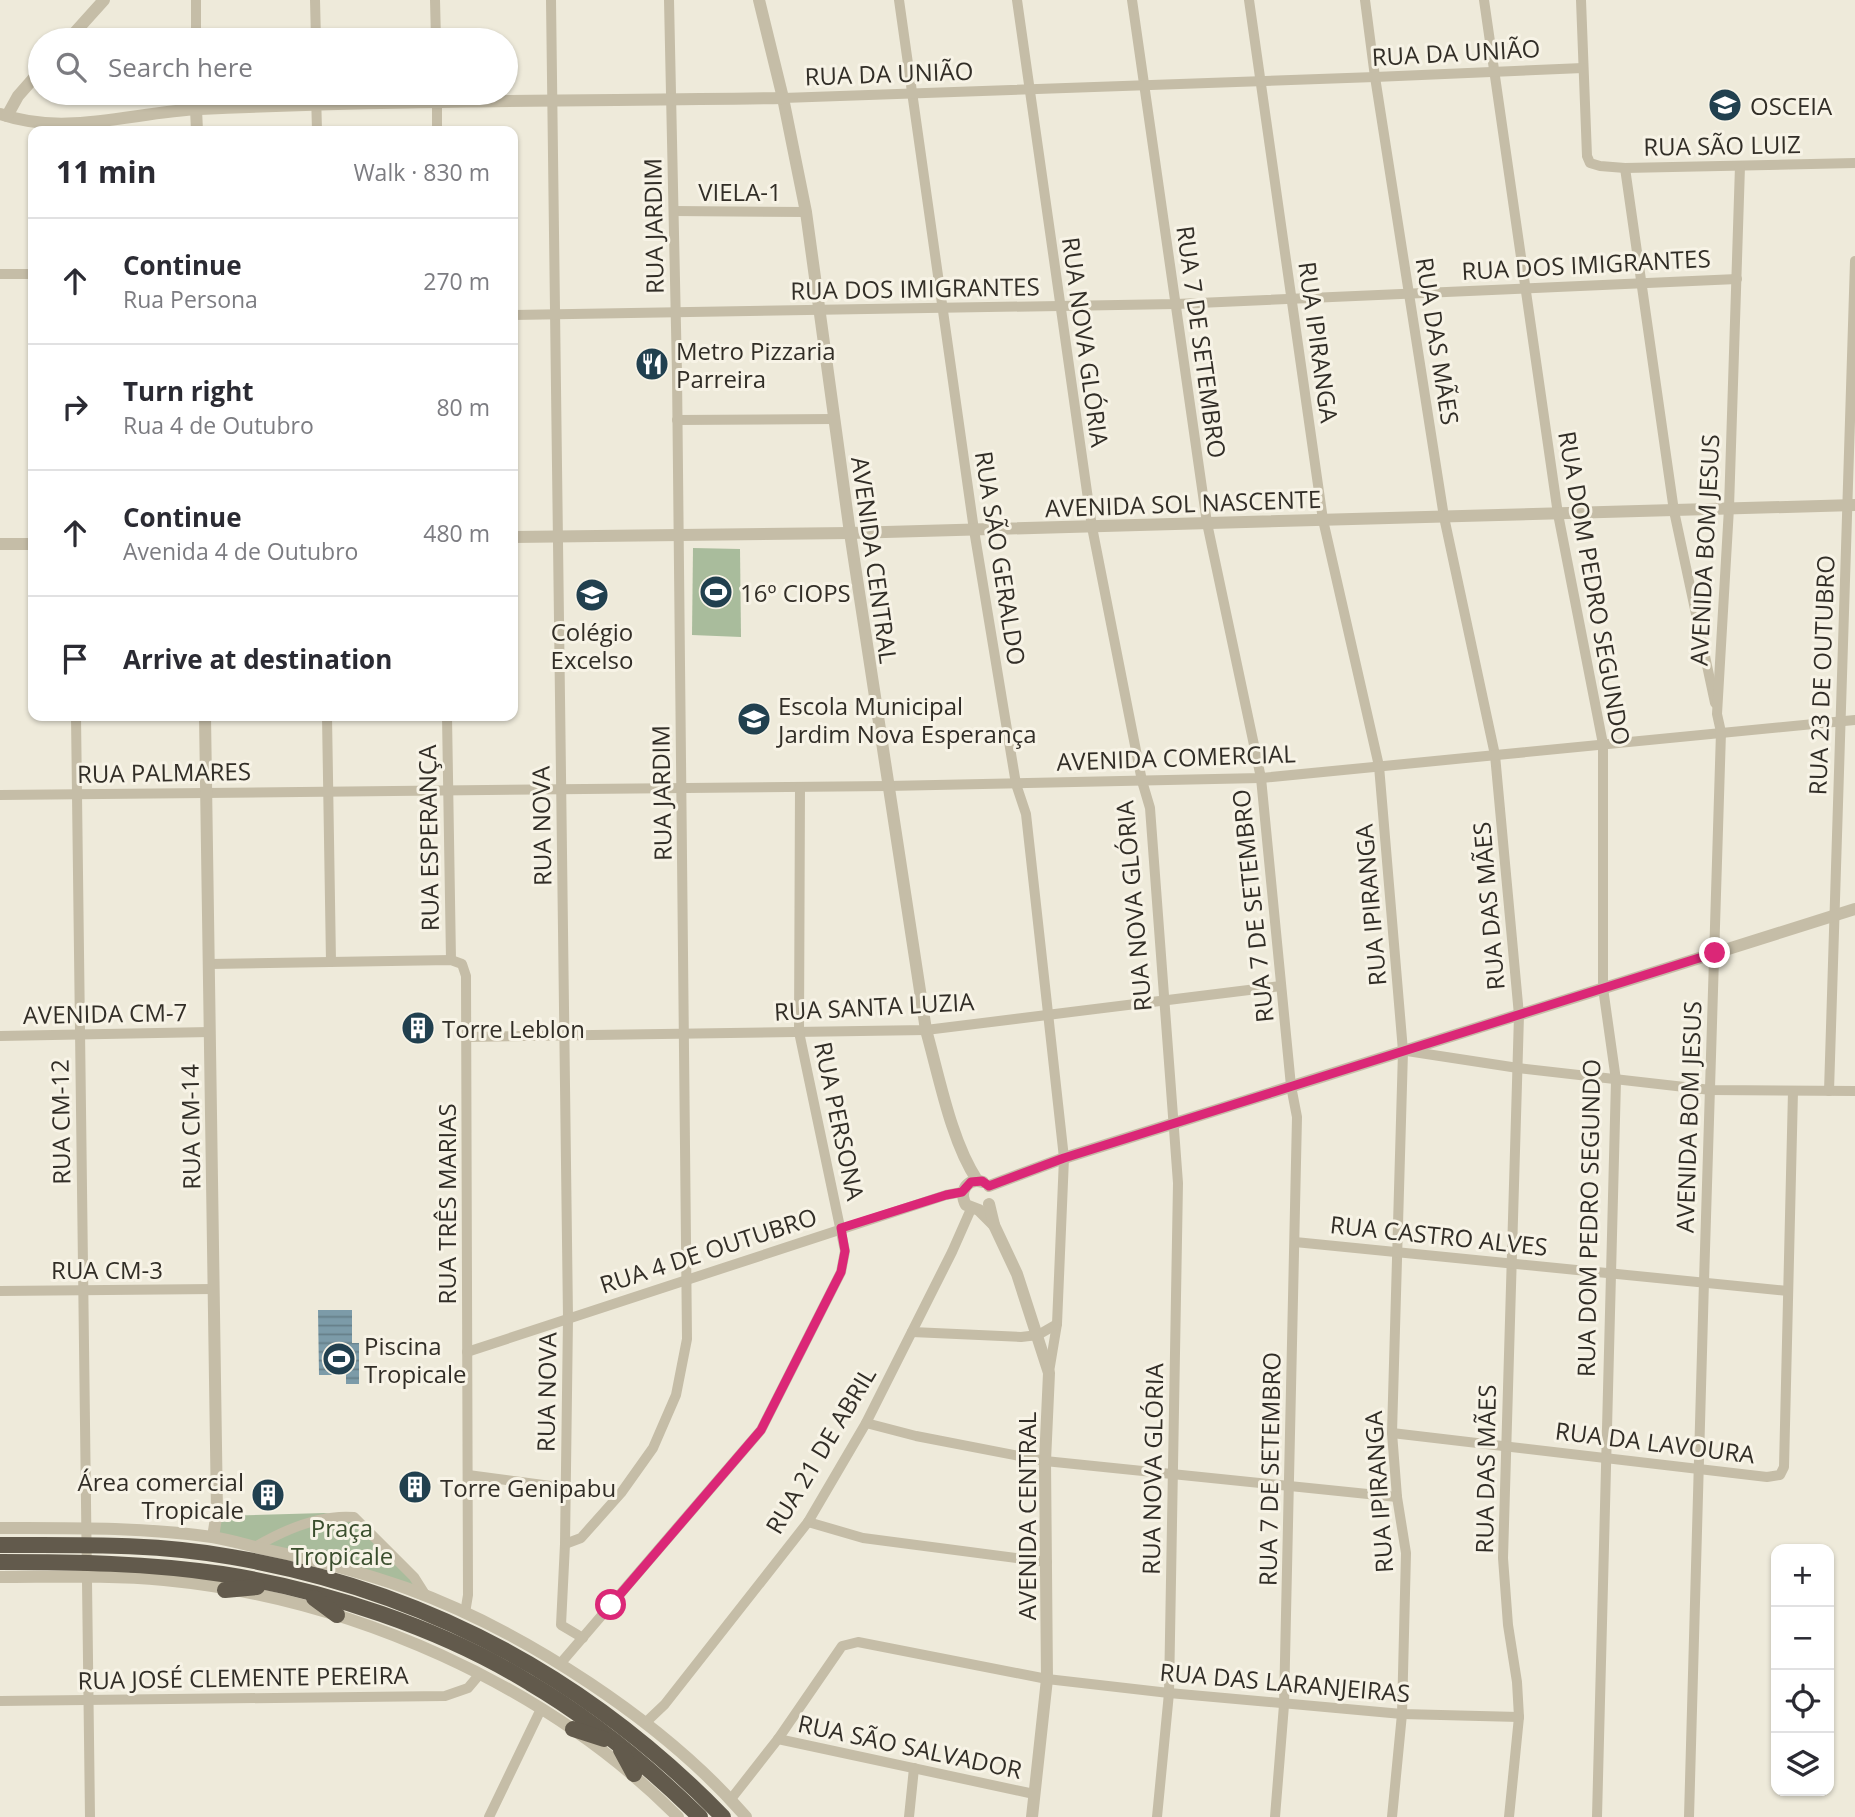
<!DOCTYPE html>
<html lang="en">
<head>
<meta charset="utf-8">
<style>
	body { margin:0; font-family:"Open Sans",sans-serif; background:#f7f7f7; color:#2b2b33 }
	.controls { position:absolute; right:21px; bottom:21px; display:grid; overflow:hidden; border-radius:14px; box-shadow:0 2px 5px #0004 }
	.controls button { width:63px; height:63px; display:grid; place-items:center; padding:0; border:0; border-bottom:2px solid #e1e1e2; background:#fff; color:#2b2b33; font:35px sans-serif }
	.stop { position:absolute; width:21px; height:21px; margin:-16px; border:5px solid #db2777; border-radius:50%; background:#fff }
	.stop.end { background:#db2777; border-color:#fff; box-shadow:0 2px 7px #0008 }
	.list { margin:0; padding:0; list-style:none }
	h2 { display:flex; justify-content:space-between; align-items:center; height:91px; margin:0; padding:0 28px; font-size:30px }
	h2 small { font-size:23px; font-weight:400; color:#7c7c81 }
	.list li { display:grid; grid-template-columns:46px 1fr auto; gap:21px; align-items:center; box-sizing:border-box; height:126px; padding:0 28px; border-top:2px solid #e1e1e2 }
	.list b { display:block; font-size:26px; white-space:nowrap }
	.list p { margin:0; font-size:23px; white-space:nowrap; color:#7c7c81 }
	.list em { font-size:23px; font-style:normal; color:#7c7c81 }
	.icon { flex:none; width:38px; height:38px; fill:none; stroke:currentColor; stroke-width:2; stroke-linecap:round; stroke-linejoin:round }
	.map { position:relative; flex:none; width:1855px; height:1817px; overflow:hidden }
	.search { position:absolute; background:#fff; box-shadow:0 2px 5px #0004; left:28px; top:28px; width:490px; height:77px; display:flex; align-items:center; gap:18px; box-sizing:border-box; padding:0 24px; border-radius:38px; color:#7c7c81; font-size:26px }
	.panel { position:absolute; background:#fff; box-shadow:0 2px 5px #0004; left:28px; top:126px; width:490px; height:595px; border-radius:14px }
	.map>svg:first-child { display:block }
</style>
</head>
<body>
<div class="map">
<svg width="1855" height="1817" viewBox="0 0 1855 1817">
	<defs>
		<pattern id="water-rules" width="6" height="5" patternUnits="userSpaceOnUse" patternTransform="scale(1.75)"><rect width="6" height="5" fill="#7c9ba8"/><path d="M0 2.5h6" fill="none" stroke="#667f89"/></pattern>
	</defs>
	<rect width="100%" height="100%" fill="#eeeada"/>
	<g fill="#a9bc9c">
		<polygon points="693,548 740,549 741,637 692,635"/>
		<polygon points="324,1513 354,1517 426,1596 213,1537 222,1516"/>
	</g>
	<polygon fill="url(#water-rules)" points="318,1310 352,1310 352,1343 359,1343 359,1384 346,1384 346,1375 319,1375"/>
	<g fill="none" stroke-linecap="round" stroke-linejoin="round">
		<g stroke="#c5bda7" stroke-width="10">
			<polyline points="196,0 196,40"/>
			<polyline points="315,0 316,40"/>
			<polyline points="435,0 436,40"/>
			<polyline points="551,0 568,1318 565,1544 561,1625 583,1638"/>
			<polyline points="899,0 974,530 1016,784 1026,814 1064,1158 1057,1324 1049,1372"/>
			<polyline points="1017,0 1092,527 1142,781 1150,808 1178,1183 1169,1693 1157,1817"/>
			<polyline points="1132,0 1207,523 1261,778 1291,1086 1297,1117 1284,1705 1275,1817"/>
			<polyline points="1249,0 1323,520 1379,766 1403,1051 1392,1433 1397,1497 1406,1553 1402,1714 1392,1817"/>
			<polyline points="1365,0 1375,77 1444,517 1495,755 1519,1015 1503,1558 1508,1625 1517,1682 1519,1717 1509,1817"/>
			<polyline points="1484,0 1558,514 1603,744 1603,988 1616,1080 1597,1817"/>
			<polyline points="1581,0 1587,156 1590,163 1600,166 1625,168 1855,163"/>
			<polyline points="196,93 196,109"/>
			<polyline points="316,93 317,131"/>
			<polyline points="437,93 437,131"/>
			<polyline points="783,98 1375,77 1583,68"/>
			<polyline points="1625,168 1674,511 1715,703"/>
			<polyline points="674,211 806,212"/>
			<polyline points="0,274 33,274"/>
			<polyline points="513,315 1176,304 1737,279"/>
			<polyline points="677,420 833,419"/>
			<polyline points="76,716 90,1817"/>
			<polyline points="327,716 331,962"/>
			<polyline points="447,716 451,960"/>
			<polyline points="0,795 888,786 1261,778 1855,720"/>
			<polyline points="209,964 451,960 462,964 466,976 468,1595 465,1613"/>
			<polyline points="0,1036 210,1032"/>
			<polyline points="466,1037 926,1030 1281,986"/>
			<polyline points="1407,1051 1518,1068 1711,1090 1855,1091"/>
			<polyline points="1829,1091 1855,261"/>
			<polyline points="1295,1242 1788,1291"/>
			<polyline points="0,1291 214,1289"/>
			<polyline points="912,1332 1021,1337 1038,1335 1057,1324"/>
			<polyline points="467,1352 946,1195 962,1192"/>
			<polyline points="866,1423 916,1436 1045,1461 1397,1497"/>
			<polyline points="1392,1433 1767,1477 1780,1475 1784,1467 1793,1091"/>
			<polyline points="468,1475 566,1488"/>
			<polyline points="808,1522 863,1538 1047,1562"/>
			<polyline points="565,1544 581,1538 621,1493 653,1448 676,1395 687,1339 677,374 669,0"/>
			<path d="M255,1547C284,1530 319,1514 354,1517L414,1577L426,1596"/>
			<polyline points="560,1664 761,1430 841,1272 845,1251 799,1032 800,787"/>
			<polyline points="0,1701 445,1696 468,1688 479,1675"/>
			<polyline points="645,1723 665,1704 808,1522 866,1423 952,1252 971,1209"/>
			<polyline points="778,1739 1034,1794"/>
			<polyline points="731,1799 778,1739 842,1646 858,1642 1047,1679 1169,1693 1402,1714 1519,1717"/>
			<polyline points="489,1817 541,1709"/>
			<polyline points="909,1817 914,1768"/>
			<path d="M1689,1817C1697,1455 1711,1094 1721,732L1717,714L1729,508L1740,166"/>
		</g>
		<g stroke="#c5bda7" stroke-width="12">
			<path d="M759,0L783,98L806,212L850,533L926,1030C939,1076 951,1141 977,1180"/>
			<polyline points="68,40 104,0"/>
			<polyline points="196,109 197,131"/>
			<path d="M0,114C65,137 133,112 200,109C394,100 589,101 783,98"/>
			<polyline points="7,116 18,96 40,71"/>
			<polyline points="513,537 850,533 1855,505"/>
			<polyline points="0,544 33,544"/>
			<polyline points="205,716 217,1512 213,1537"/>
			<path d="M983,1182C968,1177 958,1191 966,1205L979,1210L994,1225"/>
			<polyline points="989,1186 1064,1158 1855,909"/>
			<polyline points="989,1204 994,1225 1017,1274 1049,1373 1045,1461 1047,1679 1032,1817"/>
			<path d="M0,1528C70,1528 142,1527 212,1537C231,1540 250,1546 268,1550C315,1560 361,1572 406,1588C524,1631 664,1722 746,1817"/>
			<path d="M0,1577C54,1577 110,1575 164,1580C351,1598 546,1684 678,1817"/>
		</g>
		<g stroke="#625a4c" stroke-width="16">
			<path d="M0,1545C77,1545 156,1543 232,1557C424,1590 588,1678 723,1817"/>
			<path d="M0,1562C74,1562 148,1563 222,1574C325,1590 441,1628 530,1683C593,1720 648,1766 700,1817"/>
			<polyline points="225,1590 257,1587"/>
			<polyline points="314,1598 337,1615"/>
			<polyline points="573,1729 604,1739"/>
			<polyline points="621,1750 634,1774"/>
		</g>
	</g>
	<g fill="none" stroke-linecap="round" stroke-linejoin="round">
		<polyline stroke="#db2777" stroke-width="9" points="611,1605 761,1430 841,1272 845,1251 841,1228 946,1195 962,1192 971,1182 982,1181 989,1186 1064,1158 1715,953"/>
	</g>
	<defs>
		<symbol id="school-disc" viewBox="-11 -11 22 22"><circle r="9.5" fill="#21404f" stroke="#f7f3e6"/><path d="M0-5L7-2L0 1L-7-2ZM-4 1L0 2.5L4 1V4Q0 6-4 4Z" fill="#fff"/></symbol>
		<symbol id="restaurant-disc" viewBox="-11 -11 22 22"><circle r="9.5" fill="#21404f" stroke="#f7f3e6"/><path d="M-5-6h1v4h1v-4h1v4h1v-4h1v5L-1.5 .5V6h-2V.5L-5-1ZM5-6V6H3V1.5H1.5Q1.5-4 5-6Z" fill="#fff"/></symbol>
		<symbol id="stadium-disc" viewBox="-11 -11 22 22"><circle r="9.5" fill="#21404f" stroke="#f7f3e6"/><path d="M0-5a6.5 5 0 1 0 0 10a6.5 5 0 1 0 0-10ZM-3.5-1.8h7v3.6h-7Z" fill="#fff"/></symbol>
		<symbol id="building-disc" viewBox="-11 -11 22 22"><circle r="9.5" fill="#21404f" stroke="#f7f3e6"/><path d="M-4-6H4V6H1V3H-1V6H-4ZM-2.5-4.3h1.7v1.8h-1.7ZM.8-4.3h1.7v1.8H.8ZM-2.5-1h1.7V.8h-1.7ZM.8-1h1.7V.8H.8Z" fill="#fff"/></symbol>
	</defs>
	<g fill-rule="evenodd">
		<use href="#school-disc" x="1706" y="86" width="38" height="38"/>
		<use href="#restaurant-disc" x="633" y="345" width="38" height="38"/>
		<use href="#stadium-disc" x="697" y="573" width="38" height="38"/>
		<use href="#school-disc" x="573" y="576" width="38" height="38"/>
		<use href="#school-disc" x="735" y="700" width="38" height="38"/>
		<use href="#building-disc" x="399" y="1009" width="38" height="38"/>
		<use href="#stadium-disc" x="320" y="1340" width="38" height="38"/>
		<use href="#building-disc" x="396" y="1468" width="38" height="38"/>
		<use href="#building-disc" x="249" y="1476" width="38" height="38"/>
	</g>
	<g text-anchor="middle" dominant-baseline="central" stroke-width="6" stroke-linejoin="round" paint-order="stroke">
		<g font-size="24" fill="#322e27" stroke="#f7f3e6">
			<text transform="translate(1456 52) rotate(-3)">RUA DA UNIÃO</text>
			<text transform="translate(889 73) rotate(-2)">RUA DA UNIÃO</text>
			<text transform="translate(1722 145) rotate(-1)">RUA SÃO LUIZ</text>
			<text x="740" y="191">VIELA-1</text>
			<text transform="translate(653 226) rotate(-91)">RUA JARDIM</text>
			<text transform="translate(1586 264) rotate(-3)">RUA DOS IMIGRANTES</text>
			<text transform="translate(915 288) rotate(-1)">RUA DOS IMIGRANTES</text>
			<text transform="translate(1438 341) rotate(81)">RUA DAS MÃES</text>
			<text transform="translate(1086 342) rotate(82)">RUA NOVA GLÓRIA</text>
			<text transform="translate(1202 342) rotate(82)">RUA 7 DE SETEMBRO</text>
			<text transform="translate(1319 342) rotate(82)">RUA IPIRANGA</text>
			<text transform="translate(1183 503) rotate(-2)">AVENIDA SOL NASCENTE</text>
			<text transform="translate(1704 550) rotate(-87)">AVENIDA BOM JESUS</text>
			<text transform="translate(1001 558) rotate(81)">RUA SÃO GERALDO</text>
			<text transform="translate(875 560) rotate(82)">AVENIDA CENTRAL</text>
			<text transform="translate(1595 588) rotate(80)">RUA DOM PEDRO SEGUNDO</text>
			<text transform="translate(1821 675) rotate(-88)">RUA 23 DE OUTUBRO</text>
			<text transform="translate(1176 757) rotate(-2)">AVENIDA COMERCIAL</text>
			<text transform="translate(164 772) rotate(-1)">RUA PALMARES</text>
			<text transform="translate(661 793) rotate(-91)">RUA JARDIM</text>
			<text transform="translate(541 826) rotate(-91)">RUA NOVA</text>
			<text transform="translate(428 838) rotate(-91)">RUA ESPERANÇA</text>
			<text transform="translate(1370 905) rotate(-95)">RUA IPIRANGA</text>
			<text transform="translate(1133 906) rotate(-95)">RUA NOVA GLÓRIA</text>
			<text transform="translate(1252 906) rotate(-96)">RUA 7 DE SETEMBRO</text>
			<text transform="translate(1488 906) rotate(-95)">RUA DAS MÃES</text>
			<text transform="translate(874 1006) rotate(-3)">RUA SANTA LUZIA</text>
			<text transform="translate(105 1013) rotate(-1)">AVENIDA CM-7</text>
			<text transform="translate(1688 1117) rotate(-88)">AVENIDA BOM JESUS</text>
			<text transform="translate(840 1121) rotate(78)">RUA PERSONA</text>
			<text transform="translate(60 1122) rotate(-91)">RUA CM-12</text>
			<text transform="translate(190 1127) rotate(-91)">RUA CM-14</text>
			<text transform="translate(446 1204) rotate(-90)">RUA TRÊS MARIAS</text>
			<text transform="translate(1588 1218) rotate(-89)">RUA DOM PEDRO SEGUNDO</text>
			<text transform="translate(1439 1235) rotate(6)">RUA CASTRO ALVES</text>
			<text transform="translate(708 1250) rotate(-18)">RUA 4 DE OUTUBRO</text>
			<text x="107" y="1269">RUA CM-3</text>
			<text transform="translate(546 1392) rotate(-89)">RUA NOVA</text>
			<text transform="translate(1655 1442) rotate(7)">RUA DA LAVOURA</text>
			<text transform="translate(820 1450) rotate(-59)">RUA 21 DE ABRIL</text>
			<text transform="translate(1152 1469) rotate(-89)">RUA NOVA GLÓRIA</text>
			<text transform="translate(1269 1469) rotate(-89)">RUA 7 DE SETEMBRO</text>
			<text transform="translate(1485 1469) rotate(-89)">RUA DAS MÃES</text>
			<text transform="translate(1378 1492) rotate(-94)">RUA IPIRANGA</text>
			<text transform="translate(1026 1516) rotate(-90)">AVENIDA CENTRAL</text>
			<text transform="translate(243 1677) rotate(-1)">RUA JOSÉ CLEMENTE PEREIRA</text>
			<text transform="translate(1285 1682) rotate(5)">RUA DAS LARANJEIRAS</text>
			<text transform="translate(910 1746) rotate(12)">RUA SÃO SALVADOR</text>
		</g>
		<g font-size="24" fill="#322e27" stroke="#f7f3e6" text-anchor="start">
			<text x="1750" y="105">OSCEIA</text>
			<text x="676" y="350">Metro Pizzaria<tspan x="676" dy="28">Parreira</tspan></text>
			<text x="740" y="592">16º CIOPS</text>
			<text x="592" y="631" text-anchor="middle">Colégio<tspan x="592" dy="28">Excelso</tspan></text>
			<text x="778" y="705">Escola Municipal<tspan x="778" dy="28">Jardim Nova Esperança</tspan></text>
			<text x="442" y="1028">Torre Leblon</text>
			<text x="364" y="1345">Piscina<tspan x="364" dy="28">Tropicale</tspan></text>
			<text x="244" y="1481" text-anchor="end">Área comercial<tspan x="244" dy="28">Tropicale</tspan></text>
			<text x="440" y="1487">Torre Genipabu</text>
		</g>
		<g font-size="24" fill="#3a4e2d" stroke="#f7f3e6">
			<text x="342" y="1527">Praça<tspan x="342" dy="28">Tropicale</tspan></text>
		</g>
	</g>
</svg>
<div class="controls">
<button>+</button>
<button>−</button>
<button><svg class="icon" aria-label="locate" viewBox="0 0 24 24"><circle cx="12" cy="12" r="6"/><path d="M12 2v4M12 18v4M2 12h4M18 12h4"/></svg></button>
<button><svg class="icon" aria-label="layers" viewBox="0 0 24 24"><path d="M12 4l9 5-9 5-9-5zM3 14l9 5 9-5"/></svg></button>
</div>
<div class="stop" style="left:611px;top:1605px"></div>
<div class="stop end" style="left:1715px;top:953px"></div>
<div class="search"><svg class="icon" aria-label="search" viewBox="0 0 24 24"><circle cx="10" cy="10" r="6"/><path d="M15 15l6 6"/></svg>Search here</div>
<section class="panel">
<h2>11 min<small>Walk · 830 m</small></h2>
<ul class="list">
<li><svg class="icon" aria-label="ahead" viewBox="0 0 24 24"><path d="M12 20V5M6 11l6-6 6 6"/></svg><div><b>Continue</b><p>Rua Persona</p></div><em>270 m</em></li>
<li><svg class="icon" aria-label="right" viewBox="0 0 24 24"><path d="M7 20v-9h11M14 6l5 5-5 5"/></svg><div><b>Turn right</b><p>Rua 4 de Outubro</p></div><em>80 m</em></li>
<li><svg class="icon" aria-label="ahead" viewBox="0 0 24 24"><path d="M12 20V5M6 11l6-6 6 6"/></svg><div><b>Continue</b><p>Avenida 4 de Outubro</p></div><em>480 m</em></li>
<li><svg class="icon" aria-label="arrive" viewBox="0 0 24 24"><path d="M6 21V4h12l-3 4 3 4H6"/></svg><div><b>Arrive at destination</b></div></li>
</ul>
</section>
</div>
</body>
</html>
